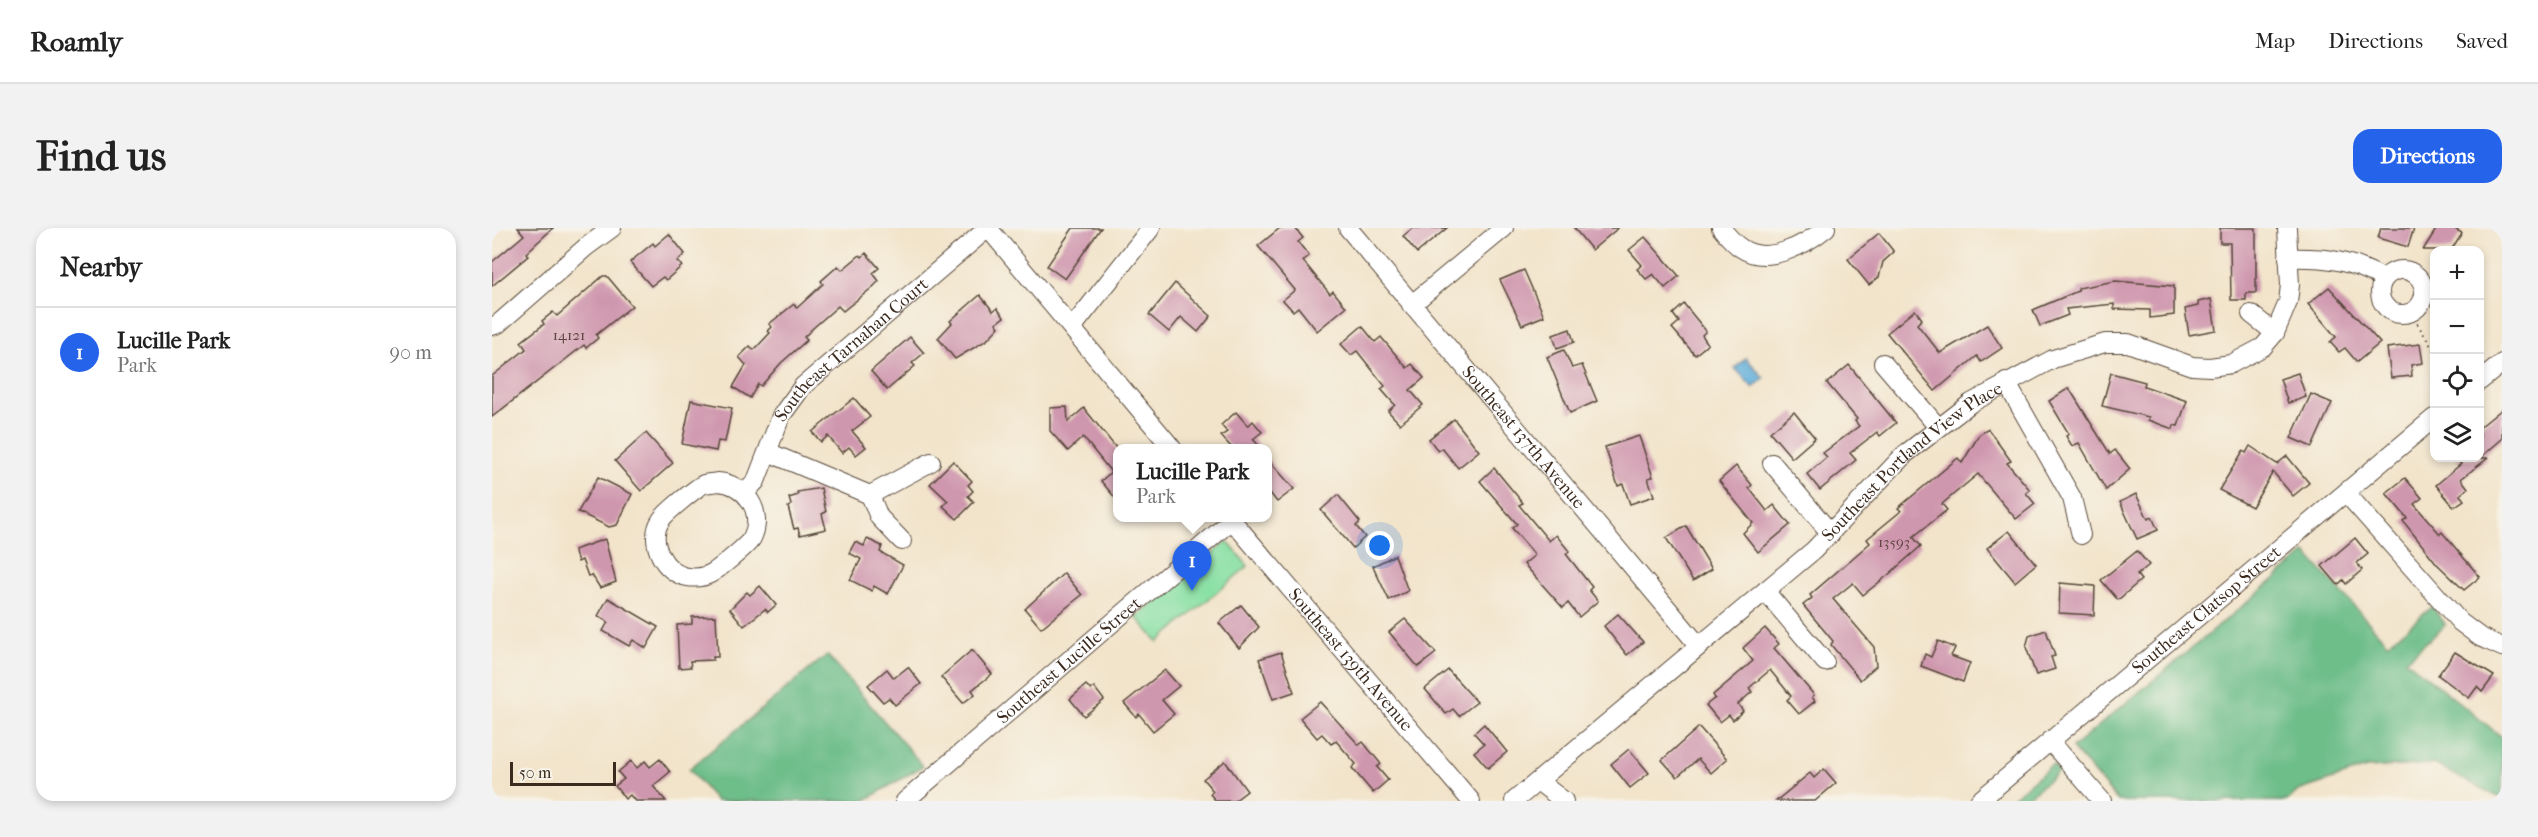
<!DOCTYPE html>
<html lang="en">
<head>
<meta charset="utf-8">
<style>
	body { margin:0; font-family:"IM FELL French Canon",serif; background:#f2f2f2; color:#222 }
	.controls { position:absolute; right:18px; top:18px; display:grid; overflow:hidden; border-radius:12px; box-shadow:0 3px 9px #0003 }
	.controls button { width:54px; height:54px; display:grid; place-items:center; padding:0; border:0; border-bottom:2px solid #e0e0e0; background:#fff; color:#222; font:30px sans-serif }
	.scale { position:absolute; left:18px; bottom:15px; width:106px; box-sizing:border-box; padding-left:6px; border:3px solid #3b2a1e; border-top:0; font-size:16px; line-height:21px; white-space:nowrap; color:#3b2a1e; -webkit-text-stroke:4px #f7f3e8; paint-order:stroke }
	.you { position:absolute; left:888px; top:318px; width:21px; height:21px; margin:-15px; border:4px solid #fff; border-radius:50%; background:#1a73e8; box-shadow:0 0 0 9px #1a73e833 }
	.badge { display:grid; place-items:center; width:39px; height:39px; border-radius:50%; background:#2563eb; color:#fff; font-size:20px; font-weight:700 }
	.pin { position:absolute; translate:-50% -50px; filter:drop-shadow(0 2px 3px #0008) }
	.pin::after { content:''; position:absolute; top:32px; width:21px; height:18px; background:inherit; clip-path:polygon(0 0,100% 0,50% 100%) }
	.popup { position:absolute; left:621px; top:216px; width:159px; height:78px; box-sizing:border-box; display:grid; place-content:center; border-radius:12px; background:#fff; filter:drop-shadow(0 2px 4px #0005); font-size:20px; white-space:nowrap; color:#767676 }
	.popup b { font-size:22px; color:#222 }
	.popup::after { content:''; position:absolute; left:50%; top:100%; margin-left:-12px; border:12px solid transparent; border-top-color:#fff }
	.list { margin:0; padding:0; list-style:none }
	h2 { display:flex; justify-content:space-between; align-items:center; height:78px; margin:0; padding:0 24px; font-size:26px }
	h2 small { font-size:20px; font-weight:400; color:#767676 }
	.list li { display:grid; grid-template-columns:39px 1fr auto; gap:18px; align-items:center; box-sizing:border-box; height:90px; padding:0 24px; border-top:2px solid #e0e0e0 }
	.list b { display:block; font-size:22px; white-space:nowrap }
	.list p { margin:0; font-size:20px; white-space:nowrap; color:#767676 }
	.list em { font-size:20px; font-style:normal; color:#767676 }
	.icon { flex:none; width:33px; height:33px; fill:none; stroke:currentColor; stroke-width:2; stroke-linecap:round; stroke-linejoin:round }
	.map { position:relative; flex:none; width:2010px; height:573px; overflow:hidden; border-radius:18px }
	header { display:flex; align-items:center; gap:36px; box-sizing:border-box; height:84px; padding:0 30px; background:#fff; border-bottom:2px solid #e0e0e0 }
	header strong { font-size:28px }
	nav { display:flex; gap:33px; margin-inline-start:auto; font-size:21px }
	.intro { display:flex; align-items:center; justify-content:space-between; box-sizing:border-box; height:144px; padding:0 36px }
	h1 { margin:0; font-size:42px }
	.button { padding:15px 27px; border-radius:18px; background:#2563eb; color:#fff; font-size:21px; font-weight:700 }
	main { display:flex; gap:36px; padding:0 36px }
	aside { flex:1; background:#fff; border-radius:18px; box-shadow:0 3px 9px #0003 }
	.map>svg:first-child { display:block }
</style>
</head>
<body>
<header>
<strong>Roamly</strong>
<nav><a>Map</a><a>Directions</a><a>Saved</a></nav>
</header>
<div class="intro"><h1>Find us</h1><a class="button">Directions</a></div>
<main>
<aside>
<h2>Nearby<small></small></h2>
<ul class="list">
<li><span class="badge">1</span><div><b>Lucille Park</b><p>Park</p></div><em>90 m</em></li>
</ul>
</aside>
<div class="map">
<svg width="2010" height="573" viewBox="0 0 2010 573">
	<rect width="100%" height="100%" fill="#f7f3e8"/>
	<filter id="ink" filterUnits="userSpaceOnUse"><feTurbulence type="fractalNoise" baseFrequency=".0167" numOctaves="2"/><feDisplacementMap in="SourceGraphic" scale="12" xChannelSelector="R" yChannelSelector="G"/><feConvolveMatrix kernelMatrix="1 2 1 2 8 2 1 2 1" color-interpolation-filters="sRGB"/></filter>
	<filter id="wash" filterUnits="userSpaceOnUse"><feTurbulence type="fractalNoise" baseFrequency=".008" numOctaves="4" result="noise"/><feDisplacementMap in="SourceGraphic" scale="24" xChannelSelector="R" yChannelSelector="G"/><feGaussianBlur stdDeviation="1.35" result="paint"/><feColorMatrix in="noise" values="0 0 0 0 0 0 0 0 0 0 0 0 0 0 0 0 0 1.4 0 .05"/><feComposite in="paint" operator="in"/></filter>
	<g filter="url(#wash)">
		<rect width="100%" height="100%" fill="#f2e4cb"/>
		<polygon fill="#88e0a4" stroke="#628561" stroke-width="1.5" points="735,313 756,338 666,414 644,389"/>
		<g fill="#6ebe8a" stroke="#547454" stroke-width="1.5">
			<polygon points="1814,325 1896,416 1940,379 1954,397 1914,432 2010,509 2010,571 1942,536 1874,540 1806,563 1795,573 1626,573 1580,520"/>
			<polygon points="335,427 431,538 372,573 224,573 197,541"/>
			<polygon points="1561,536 1567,543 1531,573 1516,573"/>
		</g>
		<polygon fill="#61aeda" stroke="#4e6c7c" stroke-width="1.5" points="1254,130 1272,150 1261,160 1243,140"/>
		<g id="blocks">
			<g fill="#cf97ae">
				<polygon points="26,0 61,0 34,25 36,28 0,58 0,34 32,7"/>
				<polygon points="581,0 609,0 573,51 555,38"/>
				<polygon points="788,0 803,0 811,10 806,14 817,28 811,33 838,66 841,63 854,79 825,103 806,79 801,83 791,72 803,62 766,18"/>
				<polygon points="921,0 955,0 925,25 911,8"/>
				<polygon points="1082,0 1126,0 1100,22"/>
				<polygon points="1728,0 1764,0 1764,65 1754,65 1754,72 1739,72 1738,15 1728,15"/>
				<polygon points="1889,0 1922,0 1916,19 1886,10"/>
				<polygon points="1945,0 1961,0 1970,5 1959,22 1931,22"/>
				<polygon points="1387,5 1402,24 1391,34 1387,49 1377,57 1356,31"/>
				<polygon points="177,6 193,26 185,33 190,38 174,52 171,49 159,58 138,34 161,15 163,18"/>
				<polygon points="1153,9 1187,48 1173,60 1161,46 1154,51 1145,41 1150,37 1137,22"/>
				<polygon points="374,25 387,40 381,45 387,53 381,59 351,83 346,78 321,100 312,109 315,112 289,135 269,158 266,156 258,170 241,159 254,137 247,129 258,118 262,122 278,105 276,103 280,99 277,96 302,76 305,80 331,56 329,53 346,38 350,42 368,27 370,29"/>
				<polygon points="1032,42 1052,88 1030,97 1008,52"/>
				<polygon points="111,48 115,48 140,78 104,107 106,110 94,120 92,117 0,189 0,148 34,121 29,114 52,96 50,93 61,84 65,88"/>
				<polygon points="1623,53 1682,58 1682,87 1658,90 1658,82 1622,81 1622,76 1574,81 1576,87 1548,98 1541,82 1586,63 1586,60"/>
				<polygon points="683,55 719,88 706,104 689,89 677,104 657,87"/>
				<polygon points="1837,59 1888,115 1865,134 1853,120 1847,124 1838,114 1844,109 1816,76"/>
				<polygon points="488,67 501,83 505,80 512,89 504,95 507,99 495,112 463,131 446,110 460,95 458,93"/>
				<polygon points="1719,71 1724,102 1697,107 1693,81 1706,78 1706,74"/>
				<polygon points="1192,76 1214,103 1210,107 1216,116 1203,127 1180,100 1187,94 1181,86"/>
				<polygon points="1423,82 1430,91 1425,96 1448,125 1495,97 1510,120 1489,134 1485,128 1443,163 1395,105"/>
				<polygon points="870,98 883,114 889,109 915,140 920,136 932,150 918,162 931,177 908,196 896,183 903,177 889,161 893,158 865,123 859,127 849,116"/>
				<polygon points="1078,101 1082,114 1065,120 1061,107"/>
				<polygon points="418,109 432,125 420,135 423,138 395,162 379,143"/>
				<polygon points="1928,116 1931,135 1919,137 1920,148 1899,150 1895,120"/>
				<polygon points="1072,122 1080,140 1090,137 1105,173 1078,185 1055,129"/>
				<polygon points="1357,137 1404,195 1388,208 1385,204 1358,225 1364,232 1328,262 1315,246 1335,229 1331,225 1367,198 1363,193 1365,191 1335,155"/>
				<polygon points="1619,145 1653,154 1652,158 1695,173 1686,198 1682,197 1681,201 1656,192 1657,189 1610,178"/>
				<polygon points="1806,145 1814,169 1796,175 1788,151"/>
				<polygon points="1577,160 1618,226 1623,222 1638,241 1614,262 1587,215 1580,218 1574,208 1577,206 1557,173"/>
				<polygon points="1819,166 1840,175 1820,219 1799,210"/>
				<polygon points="362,170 378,189 360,203 374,219 364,227 357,219 350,225 336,208 329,214 320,204"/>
				<polygon points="199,172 240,180 233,214 226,213 224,223 190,216"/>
				<polygon points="575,179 576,194 592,180 625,221 625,272 609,253 619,244 591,209 576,223 558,203 558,180"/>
				<polygon points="2010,181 2010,211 1988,230 1996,230 1969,251 1976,260 1968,267 1972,272 1962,279 1944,257 1969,236 1964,230 1988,230 1988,199"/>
				<polygon points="744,184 756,198 761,193 770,204 761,211 769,220 740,220 729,208 735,204 729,197"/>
				<polygon points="1302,184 1323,210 1300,230 1278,204"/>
				<polygon points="962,191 987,223 966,240 950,220 946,223 937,211"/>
				<polygon points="1496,201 1519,233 1515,235 1538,262 1534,265 1543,276 1524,291 1486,246 1450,276 1455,282 1421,309 1429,318 1395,348 1371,367 1361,355 1341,371 1382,419 1384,438 1368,452 1339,417 1341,413 1311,377 1320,370 1318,367 1378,315 1375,311 1409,283 1406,280 1466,230 1470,235 1487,207"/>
				<polygon points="154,205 181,235 149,263 123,233"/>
				<polygon points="1147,208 1161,249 1156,250 1162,268 1138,276 1131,256 1126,258 1113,219"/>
				<polygon points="1758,218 1785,236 1795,228 1817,255 1801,268 1781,244 1760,279 1727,262 1751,223 1754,225"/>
				<polygon points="775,230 802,261 785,274 775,261"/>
				<polygon points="461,233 480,253 476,257 481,263 476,268 482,274 465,291 451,278 456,273 438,256"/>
				<polygon points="1244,238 1260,257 1257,260 1275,283 1282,277 1298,297 1266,324 1251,305 1261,295 1227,253"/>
				<polygon points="1002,240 1031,275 1027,277 1057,313 1064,307 1077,323 1074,326 1100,359 1097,362 1106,373 1087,389 1076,375 1071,380 1032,336 1043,327 1020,300 1025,296 988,253"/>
				<polygon points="106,249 140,266 125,297 117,299 86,284"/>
				<polygon points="1913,250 1930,270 1922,276 1948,306 1950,304 1988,349 1972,362 1945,336 1911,293 1915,290 1894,265"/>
				<polygon points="329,260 334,284 330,286 334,301 308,307 306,300 302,301 296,279 299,277 297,270 306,267 305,264"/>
				<polygon points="1644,266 1656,291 1660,289 1666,302 1645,311 1628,274"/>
				<polygon points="846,267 868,294 864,298 873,309 861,320 829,282"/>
				<polygon points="1194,298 1220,341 1201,353 1174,310"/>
				<polygon points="1517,303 1544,336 1523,354 1495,320"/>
				<polygon points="1863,310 1876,326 1865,335 1870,342 1854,356 1851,352 1846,357 1830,338"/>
				<polygon points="113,311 124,354 108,360 100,347 96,348 90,332 86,334 82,322"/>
				<polygon points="375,311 390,318 388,324 411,337 396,366 382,358 380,363 358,352 369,331 357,325 363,314 372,318"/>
				<polygon points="1645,323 1657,337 1645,347 1649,352 1626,372 1609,352"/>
				<polygon points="903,327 916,363 897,372 881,338"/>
				<polygon points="572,345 590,367 549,400 533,381"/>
				<polygon points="1568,355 1603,358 1602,387 1567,385"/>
				<polygon points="268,358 284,377 276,384 273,381 252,398 238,381 255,364 258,367"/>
				<polygon points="116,370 166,399 154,420 141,412 137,418 111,403 116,394 106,388"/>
				<polygon points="749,377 767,399 747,420 727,395"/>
				<polygon points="1126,386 1151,414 1135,427 1112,398"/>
				<polygon points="224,388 226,429 221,429 221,432 198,433 199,439 187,440 185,397 200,396 200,389"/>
				<polygon points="913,391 944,425 926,439 897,404"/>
				<polygon points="1273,400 1287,416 1282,420 1322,467 1320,469 1323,473 1307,486 1295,472 1299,468 1278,442 1257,460 1260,464 1246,476 1251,483 1241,492 1237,487 1228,494 1214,477 1223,470 1221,467 1261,433 1251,420"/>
				<polygon points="1554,402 1563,428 1559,429 1563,441 1544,447 1534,419 1537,408"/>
				<polygon points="1446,413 1463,420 1459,428 1478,435 1471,454 1429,438 1433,426 1439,429"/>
				<polygon points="480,422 500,446 480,462 483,466 471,475 449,449"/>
				<polygon points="789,424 802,464 781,471 767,431"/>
				<polygon points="1963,424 2002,448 1990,464 1985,459 1977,470 1946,447"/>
				<polygon points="416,439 429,456 403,477 397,470 391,474 376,457 395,441 402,450"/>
				<polygon points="673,442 687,458 670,472 682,486 661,503 647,486 644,489 632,475"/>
				<polygon points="956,442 985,474 967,488 961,481 954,486 933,461"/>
				<polygon points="594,457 599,462 602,459 612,472 592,488 578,471"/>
				<polygon points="828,474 867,517 871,514 889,536 885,539 896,552 881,565 860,540 864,536 844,513 839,516 830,506 825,510 808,490"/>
				<polygon points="992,496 1015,524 996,540 982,524 992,516 982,505"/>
				<polygon points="1207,499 1235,531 1219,545 1206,531 1185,549 1170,532"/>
				<polygon points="1137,521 1157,545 1138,560 1119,536"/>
				<polygon points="168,531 178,544 161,558 174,573 143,573 138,567 133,571 123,558 132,551 126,544 139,533 145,540 153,533 158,539"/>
				<polygon points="733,533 755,563 742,573 724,573 718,566 721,563 711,551"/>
				<polygon points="1332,541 1344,555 1323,573 1284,573 1318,545 1322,550"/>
			</g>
		</g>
	</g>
	<g filter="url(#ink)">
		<use href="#blocks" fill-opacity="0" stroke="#564638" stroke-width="1.5"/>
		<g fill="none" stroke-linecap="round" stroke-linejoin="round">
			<defs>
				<g id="minor">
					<path id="s1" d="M856,0L1207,418"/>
					<path d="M1229,0C1235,7 1241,15 1249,20C1275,38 1313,17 1334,0"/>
					<path d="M1796,30C1832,29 1860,32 1892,51"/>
					<circle cx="1910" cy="64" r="22"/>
					<polyline points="919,77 1012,0"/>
					<polyline points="1759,86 1783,105"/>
					<polyline points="0,98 6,96 94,19 120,0"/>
					<polyline points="580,100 659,0"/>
					<polyline points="1391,135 1446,199"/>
					<polyline points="1988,153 2010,135"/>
					<polyline points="1514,154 1580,270 1589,307"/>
					<polyline points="276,224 378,267 439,234"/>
					<polyline points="1280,235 1339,306"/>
					<path d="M226,254C253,256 273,283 260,310C256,317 226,342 218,346C212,349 203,350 196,349C172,346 155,313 169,292C173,285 205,259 212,256C216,255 222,255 226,254Z"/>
					<path id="s2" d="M253,265L264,253L289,188L311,158L496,0L680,220"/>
					<polyline points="1854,265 1968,394 1988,409 2010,419"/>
					<polyline points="378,267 387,289 410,313"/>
					<path id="s3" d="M738,290L979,573"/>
					<polyline points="1273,363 1333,434"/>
					<polyline points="1558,513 1610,573"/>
					<polyline points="1047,554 1072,573"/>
					<path id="s4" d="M413,573L740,292"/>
					<path id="s5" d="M1022,573L1322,322L1412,227L1479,175L1561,131L1613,115H1636L1700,138L1718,139L1739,136L1771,119L1783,105L1796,74L1798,57L1795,0"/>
					<path id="s6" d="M1487,573L1942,190"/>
				</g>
			</defs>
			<use href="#minor" stroke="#564638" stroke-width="20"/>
			<polyline stroke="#564638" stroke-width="2" stroke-dasharray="1.5 4.5" stroke-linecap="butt" points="1919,85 1942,123"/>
			<use href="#minor" stroke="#fff" stroke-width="18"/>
		</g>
	</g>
	<g text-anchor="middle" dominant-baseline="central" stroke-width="4.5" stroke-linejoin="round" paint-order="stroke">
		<g font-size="15" fill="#604542">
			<text x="77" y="107">14121</text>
			<text x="1402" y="314">13593</text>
		</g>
		<g font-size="18" fill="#3b2a1e" stroke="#f7f3e8">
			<text stroke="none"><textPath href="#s2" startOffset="183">Southeast Tarnahan Court</textPath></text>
			<text stroke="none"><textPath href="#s1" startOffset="273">Southeast 137th Avenue</textPath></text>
			<text stroke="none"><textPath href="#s5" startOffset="524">Southeast Portland View Place</textPath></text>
			<text stroke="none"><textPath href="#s6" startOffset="297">Southeast Clatsop Street</textPath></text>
			<text stroke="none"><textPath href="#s4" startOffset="216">Southeast Lucille Street</textPath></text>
			<text stroke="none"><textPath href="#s3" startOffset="186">Southeast 139th Avenue</textPath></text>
		</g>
	</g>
</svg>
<div class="controls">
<button>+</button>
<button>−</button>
<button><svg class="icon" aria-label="locate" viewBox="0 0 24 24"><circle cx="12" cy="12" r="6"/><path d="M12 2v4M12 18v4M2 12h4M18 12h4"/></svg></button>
<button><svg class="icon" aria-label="layers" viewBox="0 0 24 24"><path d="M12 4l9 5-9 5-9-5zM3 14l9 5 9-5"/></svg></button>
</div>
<div class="scale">50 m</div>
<div class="you"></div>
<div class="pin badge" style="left:700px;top:363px">1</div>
<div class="popup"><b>Lucille Park</b>Park</div>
</div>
</main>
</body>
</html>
